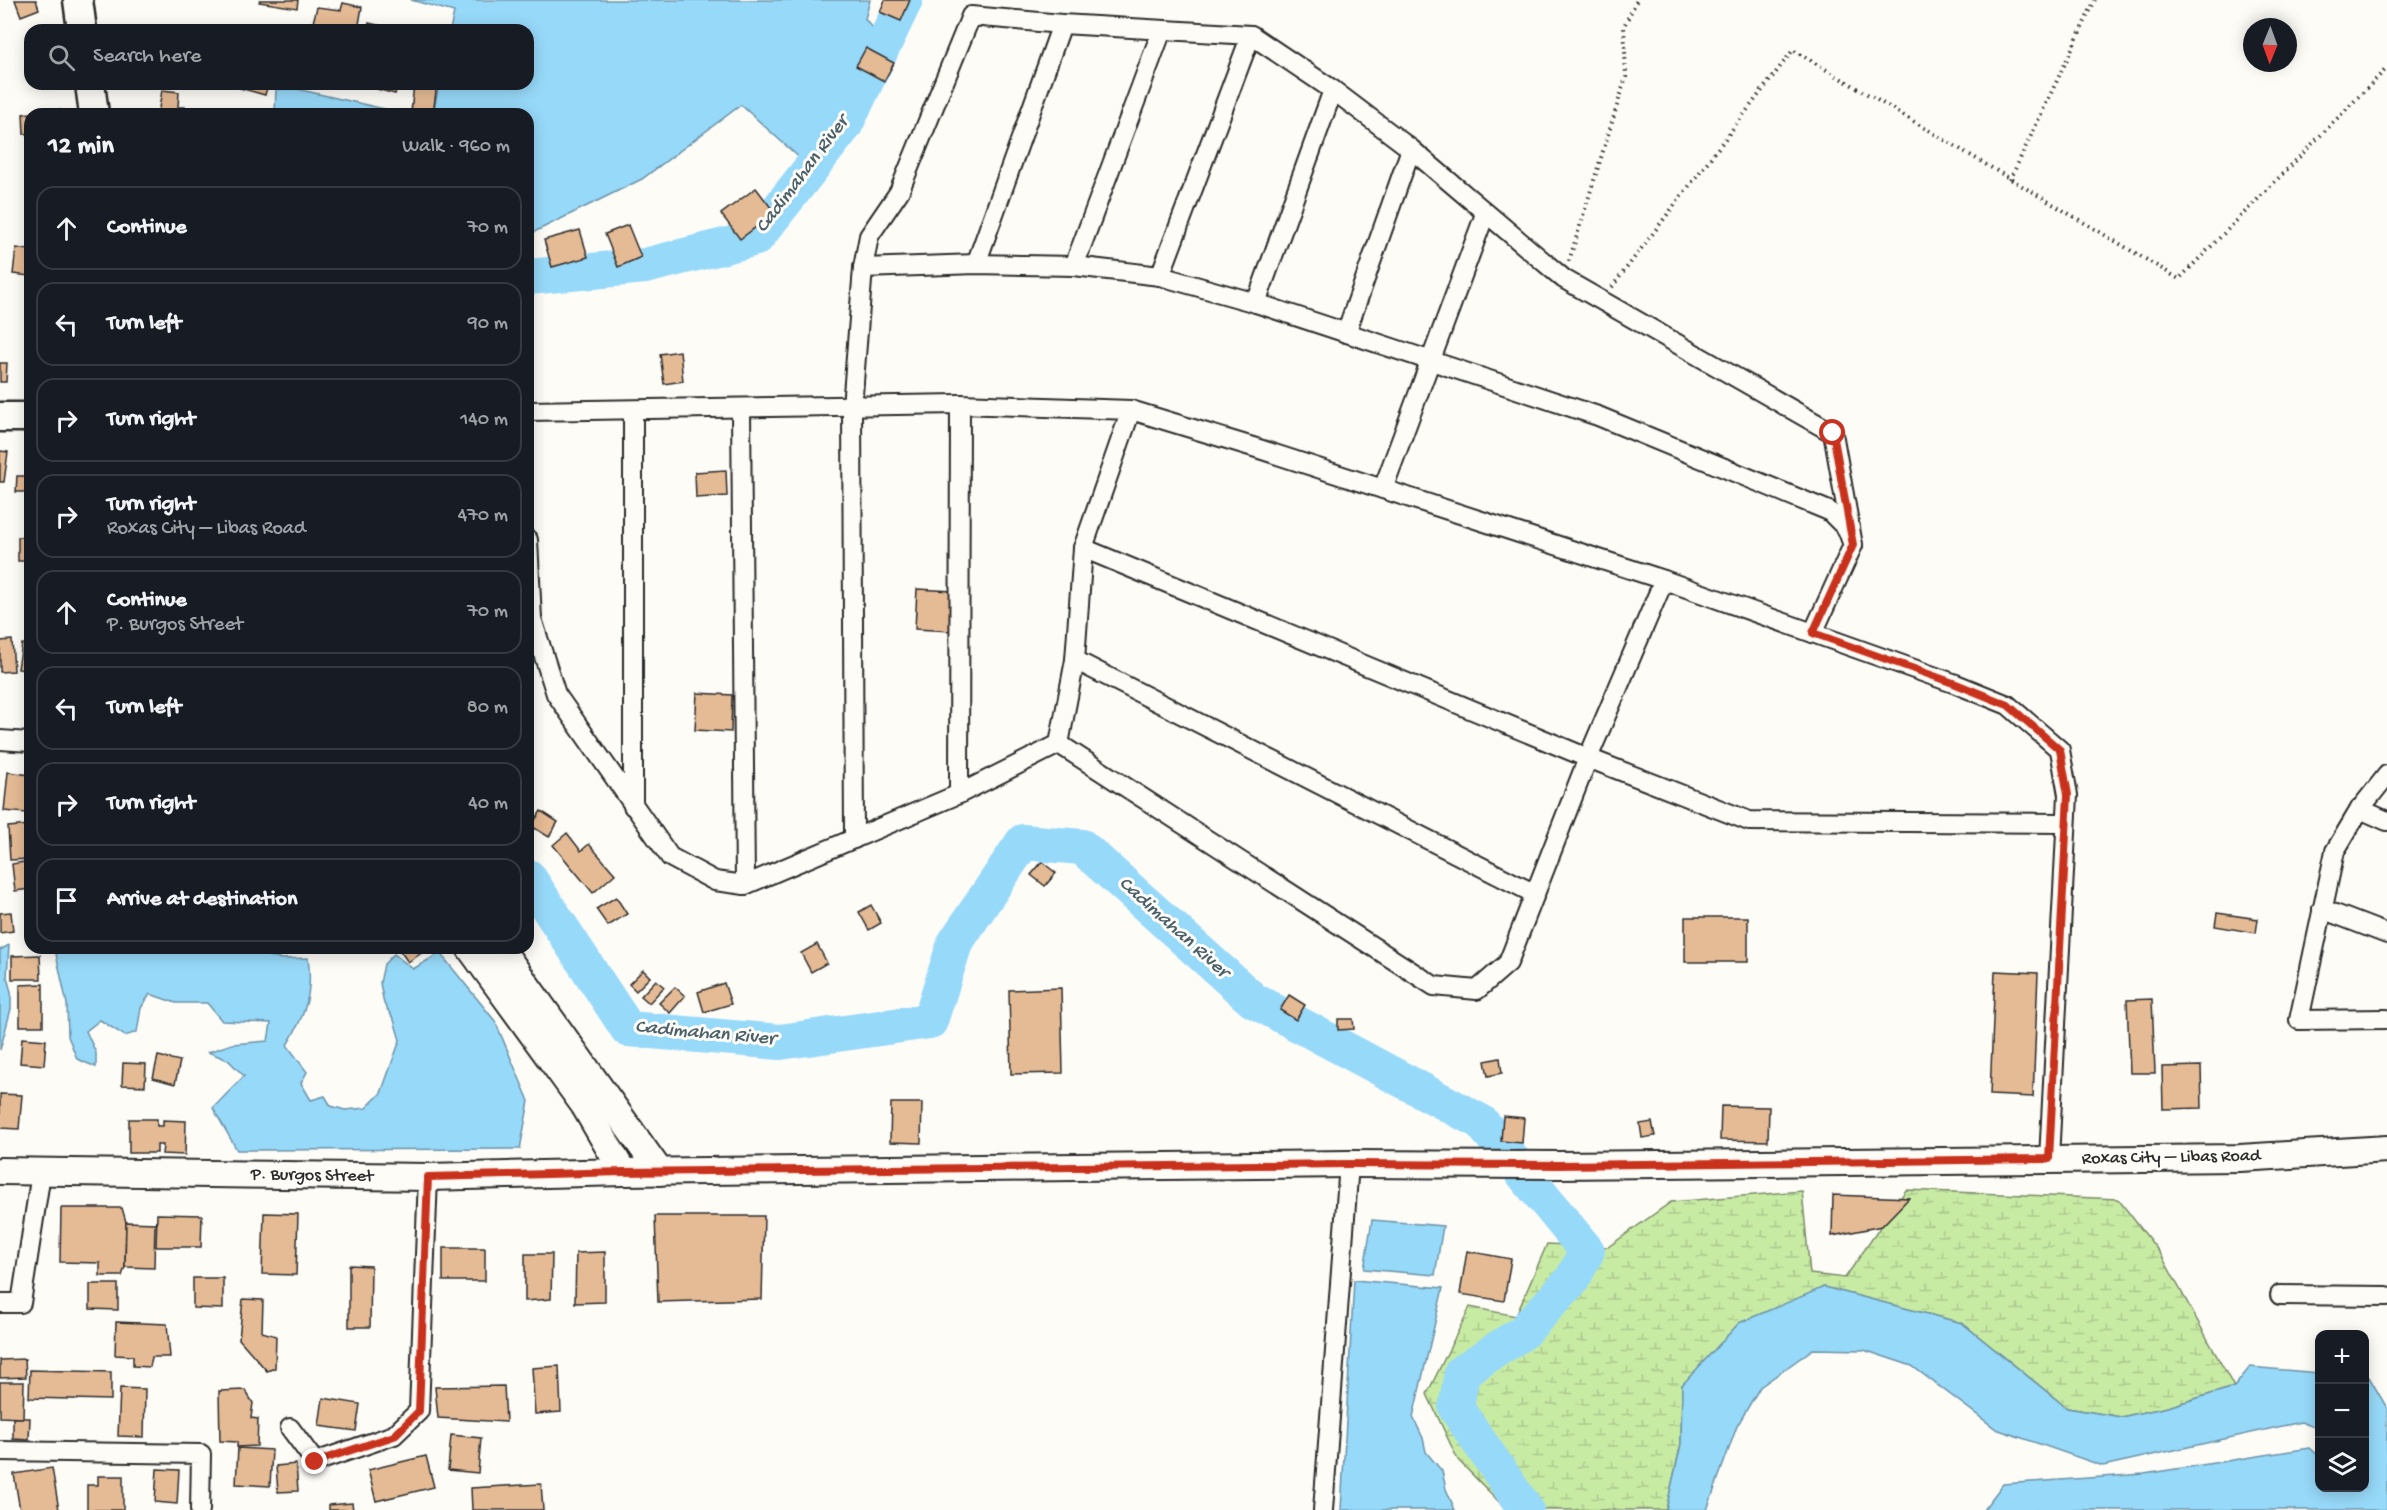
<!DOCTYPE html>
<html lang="en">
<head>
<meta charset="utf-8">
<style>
	body { margin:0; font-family:"Gochi Hand",sans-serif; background:#242831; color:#f1f3f6 }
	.controls { position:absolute; right:18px; bottom:18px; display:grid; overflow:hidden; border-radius:12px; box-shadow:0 3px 15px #0003 }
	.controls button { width:54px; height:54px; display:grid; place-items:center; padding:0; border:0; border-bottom:2px solid #363941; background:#171b24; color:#f1f3f6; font:30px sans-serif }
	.compass { position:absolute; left:2243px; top:18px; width:54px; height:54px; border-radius:50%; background:#171b24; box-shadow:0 3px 15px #0003; rotate:181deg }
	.stop { position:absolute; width:18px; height:18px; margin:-14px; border:4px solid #c8321e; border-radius:50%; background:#fff }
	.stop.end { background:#c8321e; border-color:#fff; box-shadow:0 2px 6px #0008 }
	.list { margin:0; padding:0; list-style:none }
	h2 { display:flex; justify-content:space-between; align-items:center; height:78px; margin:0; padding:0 24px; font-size:26px }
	h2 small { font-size:20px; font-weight:400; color:#9ea1a6 }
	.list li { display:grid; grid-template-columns:39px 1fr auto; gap:18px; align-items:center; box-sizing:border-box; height:84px; margin:0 12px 12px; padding:0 12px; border:2px solid #363941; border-radius:18px }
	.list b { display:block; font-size:22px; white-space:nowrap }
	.list p { margin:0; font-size:20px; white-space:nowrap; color:#9ea1a6 }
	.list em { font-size:20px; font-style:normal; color:#9ea1a6 }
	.icon { flex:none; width:33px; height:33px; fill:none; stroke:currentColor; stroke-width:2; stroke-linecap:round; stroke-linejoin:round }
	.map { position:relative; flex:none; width:2387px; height:1510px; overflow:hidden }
	.search { position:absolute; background:#171b24; box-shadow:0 3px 15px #0003; left:24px; top:24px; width:510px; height:66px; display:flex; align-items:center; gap:15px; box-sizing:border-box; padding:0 21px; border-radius:18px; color:#9ea1a6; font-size:22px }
	.panel { position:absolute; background:#171b24; box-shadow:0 3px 15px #0003; left:24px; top:108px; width:510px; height:846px; border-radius:18px }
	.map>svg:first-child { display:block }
</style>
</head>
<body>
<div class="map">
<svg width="2387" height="1510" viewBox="0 0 2387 1510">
	<defs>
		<pattern id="wetland-marsh" width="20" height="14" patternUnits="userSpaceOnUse" patternTransform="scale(1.5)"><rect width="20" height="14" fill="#c8eba4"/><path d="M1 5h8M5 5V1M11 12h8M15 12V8" fill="none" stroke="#acca8d"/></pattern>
	</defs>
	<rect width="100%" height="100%" fill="#fdfcf7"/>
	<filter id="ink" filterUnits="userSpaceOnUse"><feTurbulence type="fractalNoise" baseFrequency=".0167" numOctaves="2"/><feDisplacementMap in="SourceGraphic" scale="12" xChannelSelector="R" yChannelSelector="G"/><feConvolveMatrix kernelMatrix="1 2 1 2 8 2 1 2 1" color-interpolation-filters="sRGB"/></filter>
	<g filter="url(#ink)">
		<polygon fill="url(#wetland-marsh)" stroke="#7a8b68" stroke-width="1.5" points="1906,1190 2118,1199 2160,1253 2234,1387 2168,1407 2121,1417 2067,1408 1962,1323 1823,1287 1682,1385 1681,1444 1666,1510 1507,1510 1458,1460 1427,1394 1470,1307 1516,1316 1547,1244 1608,1247 1671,1202 1802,1191 1810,1274 1845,1278"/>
		<g fill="#97d9f9" stroke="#6c93a7" stroke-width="1.5">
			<path d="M411,0H870L865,19C869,24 877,31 879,38C888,66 831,146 813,170L741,105L642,179L528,235V114H433L439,84H528V30H450L454,12Z"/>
			<polygon points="276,89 297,89 406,114 275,114"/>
			<polygon points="9,945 7,977 11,992 11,1009 0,1050 0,950"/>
			<path d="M62,948H236L282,959L308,958C313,993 305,1016 287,1045L307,1072L301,1083L311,1100L325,1096L331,1106L345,1110L366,1108L381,1093L400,1040L394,1020L384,1004L380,983L384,964L394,954L413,969L440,953L495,1021L529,1101L520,1149L237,1150L213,1108L244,1076L228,1060L208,1052L232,1044L268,1041L271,1023L222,1021L207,1003H176L150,994L141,1008L137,1032L125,1036L100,1020L86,1031L96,1053V1067L77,1059L68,1036L67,1004L56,954Z"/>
			<polygon points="1372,1220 1443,1226 1435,1275 1364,1269"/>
			<polygon points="1354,1280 1443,1288 1413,1417 1423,1438 1426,1452 1442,1471 1446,1489 1455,1510 1341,1510"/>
			<polygon points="1824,1287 1962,1323 2067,1408 2121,1417 2168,1407 2234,1387 2250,1367 2319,1373 2319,1429 2301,1422 2103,1466 1996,1429 1912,1366 1864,1350 1813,1349 1760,1387 1737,1426 1707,1510 1666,1510 1681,1444 1682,1385 1739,1323"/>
			<polygon points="2365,1377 2369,1377 2387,1408 2387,1510 1983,1510 2003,1484 2144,1474 2310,1448 2319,1456 2320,1488 2364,1488"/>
		</g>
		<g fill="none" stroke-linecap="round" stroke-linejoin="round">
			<g stroke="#97d9f9" stroke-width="36">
				<polyline points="528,277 645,266 756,238 845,125 905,0"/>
				<polyline points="528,877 628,1029 780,1042 930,1021 955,943 1023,842 1082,847 1253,1000 1481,1122 1587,1251 1572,1280 1522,1333 1462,1372 1456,1408 1526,1510"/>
			</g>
		</g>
		<g fill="#e5bb95" stroke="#2b2b2b" stroke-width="1.5">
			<polygon points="15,0 36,0 39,9 21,16"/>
			<polygon points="260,0 298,0 297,8 259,2"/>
			<polygon points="885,0 910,0 901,21 880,12"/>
			<polygon points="343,3 362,7 358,30 338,30 338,27 332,27 332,30 311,30 317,7 341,10"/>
			<polygon points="369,23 382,26 381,30 367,30"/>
			<polygon points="866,48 894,63 884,81 856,66"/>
			<polygon points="242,84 268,84 265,95 240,88"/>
			<polygon points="379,84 398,84 395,94 377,89"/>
			<polygon points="414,84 437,84 433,114 411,113"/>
			<polygon points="162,90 179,92 178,107 185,107 184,114 158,114"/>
			<polygon points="60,110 60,114 30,114 30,133 24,134 23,114"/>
			<polygon points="756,188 775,213 740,239 721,214"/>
			<polygon points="628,225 641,257 618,267 605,234"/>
			<polygon points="580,230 588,257 552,267 544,240"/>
			<polygon points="16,248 30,250 30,276 13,274"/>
			<polygon points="680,351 683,381 664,384 660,354"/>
			<polygon points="0,363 7,363 6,382 0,382"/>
			<polygon points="29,438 30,492 16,492 17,476 28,476"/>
			<polygon points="0,451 8,452 4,482 0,482"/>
			<polygon points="726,470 727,496 696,498 695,472"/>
			<rect x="18" y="537" width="12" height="24"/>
			<polygon points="917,589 953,591 951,631 915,629"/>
			<polygon points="12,640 14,671 0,672 0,641"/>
			<polygon points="22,644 30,645 30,671 18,669"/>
			<polygon points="697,693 732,695 731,732 695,730"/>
			<polygon points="8,772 30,775 27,813 4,811"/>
			<polygon points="541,811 558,822 549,837 531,826"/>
			<polygon points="30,825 30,859 10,860 8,827"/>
			<polygon points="567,833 581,851 589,844 615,874 593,893 553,845"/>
			<polygon points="30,861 30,889 15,891 12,864"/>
			<polygon points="1042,862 1056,873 1045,886 1031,875"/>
			<polygon points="616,897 627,914 608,926 596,909"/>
			<polygon points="871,905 881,923 869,930 859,912"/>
			<polygon points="11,912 13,931 0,933 0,913"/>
			<polygon points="2217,913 2258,919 2256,933 2215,926"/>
			<rect x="1685" y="917" width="63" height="45"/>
			<polygon points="817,944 827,963 811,972 801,953"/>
			<polygon points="398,948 429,948 408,962"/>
			<polygon points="40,955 41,979 12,979 12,956"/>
			<polygon points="643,970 650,977 636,991 629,984"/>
			<polygon points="1995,971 2038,973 2033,1097 1990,1095"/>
			<polygon points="656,980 664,987 649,1003 641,996"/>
			<polygon points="724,983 731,1004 704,1012 698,992"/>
			<polygon points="43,984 43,1026 20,1026 20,985"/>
			<polygon points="675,987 685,996 670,1013 659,1003"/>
			<polygon points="1061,988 1063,1073 1011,1074 1009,990"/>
			<polygon points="1289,995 1305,1005 1296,1020 1280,1010"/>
			<polygon points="2152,999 2155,1073 2130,1073 2127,1000"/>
			<polygon points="1338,1019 1353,1019 1354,1029 1338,1030"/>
			<polygon points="22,1038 46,1040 44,1065 20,1063"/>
			<polygon points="158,1056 180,1061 175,1084 153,1078"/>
			<polygon points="1500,1058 1502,1073 1488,1076 1485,1061"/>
			<polygon points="123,1063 146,1064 145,1086 122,1085"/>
			<polygon points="2201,1066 2202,1108 2163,1109 2162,1067"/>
			<polygon points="0,1094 22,1095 19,1129 0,1128"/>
			<polygon points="891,1103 922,1103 921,1143 890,1142"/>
			<polygon points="1721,1106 1769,1107 1768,1141 1720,1140"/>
			<polygon points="1503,1116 1524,1118 1522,1143 1501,1141"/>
			<polygon points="129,1119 157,1119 157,1126 163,1126 163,1120 186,1121 185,1155 162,1154 163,1145 157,1145 157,1153 129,1153"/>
			<polygon points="1652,1122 1655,1136 1642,1138 1640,1124"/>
			<polygon points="1833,1195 1909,1198 1882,1226 1832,1236"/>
			<polygon points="61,1208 122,1208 126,1222 125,1267 122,1276 100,1276 100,1263 60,1262"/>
			<polygon points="264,1213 298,1214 296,1275 262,1274"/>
			<polygon points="157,1214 202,1215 201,1247 156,1247"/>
			<polygon points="655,1216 764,1216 762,1299 658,1302"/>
			<polygon points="126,1222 155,1223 154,1268 125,1267"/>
			<rect x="443" y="1248" width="42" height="33"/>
			<polygon points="1467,1251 1511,1259 1504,1301 1460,1294"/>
			<polygon points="605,1252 605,1302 575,1303 576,1253"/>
			<polygon points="525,1254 552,1254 551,1299 525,1301"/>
			<polygon points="349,1265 371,1266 370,1327 349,1327"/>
			<polygon points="193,1278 223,1278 223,1309 193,1308"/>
			<polygon points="90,1284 118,1284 118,1310 90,1309"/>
			<polygon points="243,1299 263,1300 262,1332 276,1336 275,1368 267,1371 239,1339"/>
			<polygon points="116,1322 167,1324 170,1357 152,1357 150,1367 133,1366 133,1356 115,1355"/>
			<polygon points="25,1359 26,1377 0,1378 0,1360"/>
			<polygon points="559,1366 561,1412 535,1414 532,1368"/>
			<polygon points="30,1370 111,1372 111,1400 29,1398"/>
			<polygon points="0,1382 24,1382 23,1418 0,1417"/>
			<polygon points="504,1386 506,1422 438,1418 435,1387"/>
			<polygon points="120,1388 145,1389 144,1437 118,1436"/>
			<polygon points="245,1390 253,1403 251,1418 258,1419 257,1446 237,1447 237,1442 220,1441 219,1391"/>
			<polygon points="323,1398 360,1404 356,1431 319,1426"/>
			<polygon points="13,1418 30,1418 29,1440 13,1439"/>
			<polygon points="451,1435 481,1438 478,1473 448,1470"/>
			<polygon points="238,1448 272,1450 270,1486 236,1484"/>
			<polygon points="426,1456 434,1487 376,1501 368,1470"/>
			<polygon points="296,1464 298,1491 278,1492 276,1466"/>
			<polygon points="52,1468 59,1510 20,1510 14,1474"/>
			<polygon points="157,1469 179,1470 177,1504 155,1502"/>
			<polygon points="98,1476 123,1476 123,1510 87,1510 87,1485 98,1485"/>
			<polygon points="541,1484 543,1510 472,1510 471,1488"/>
			<polygon points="352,1503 353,1510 329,1510 329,1505"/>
		</g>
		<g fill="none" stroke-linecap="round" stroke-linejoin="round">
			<defs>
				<g id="street">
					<polyline points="976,264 1062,24"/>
					<polyline points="1074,266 1162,30"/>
					<polyline points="863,268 976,264 1074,266 1160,276 1256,303 1598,416 1829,511 1847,529 1853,545 1813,633"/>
					<polyline points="1160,276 1251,35"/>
					<polyline points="1256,303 1333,90"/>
					<polyline points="1346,333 1411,149"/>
					<polyline points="741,409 745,885"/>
					<polyline points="633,410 633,806"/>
					<polyline points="528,411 960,404 1131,410 1253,447 1664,580 1956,684 2008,705 2060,750 2068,795 2049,1159"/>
					<polyline points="1383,489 1485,214"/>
					<polyline points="528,540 532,619 556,694 670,857 715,881 745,885 959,794 1059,744 1075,660 1083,548 1131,410"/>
					<polyline points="1083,548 1588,758 1749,821 2065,823"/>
					<polyline points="1075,660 1535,894"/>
					<polyline points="0,740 30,742"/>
					<polyline points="1059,744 1434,986 1477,990 1508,963 1588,758 1664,580"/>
					<polyline points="2387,775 2360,809 2335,851 2299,1020 2387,1019"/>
					<polyline points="959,794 960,404"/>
					<polyline points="2360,809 2387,821"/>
					<polyline points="854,839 852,407 863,268 869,236 899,192 971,16 1062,24 1251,35 1333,90 1411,149 1564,279 1833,433 1853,545"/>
					<polyline points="2322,909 2387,934"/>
					<polyline points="2280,1295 2387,1296"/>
					<polyline points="0,1303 21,1303 41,1173"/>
					<polyline points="290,1428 315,1462 394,1435 419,1411 428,1177"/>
					<polyline points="0,1451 201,1454 200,1510"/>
					<polyline points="1323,1510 1349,1164"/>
				</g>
				<g id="secondary">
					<polyline points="470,948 584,1105 623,1172"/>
					<polyline points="500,948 660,1172"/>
					<polyline points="0,1171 428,1177 623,1172 1349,1164 1558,1165 2240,1158 2387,1149"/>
				</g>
				<g id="primary">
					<polyline points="78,0 82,30"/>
					<polyline points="90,84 94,114"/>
					<polyline points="0,417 30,417"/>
				</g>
			</defs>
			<use href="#street" stroke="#2b2b2b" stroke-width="22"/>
			<use href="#secondary" stroke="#2b2b2b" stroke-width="30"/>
			<use href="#primary" stroke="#2b2b2b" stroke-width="33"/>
			<g stroke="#2b2b2b" stroke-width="4" stroke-dasharray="1.5 4.5" stroke-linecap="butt">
				<polyline points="2010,180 2095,0"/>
				<polyline points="1569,261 1626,77 1624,26 1637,0"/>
				<polyline points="1612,287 1793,50 2179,279 2387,68"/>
			</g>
			<use href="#street" stroke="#fdfcf7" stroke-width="18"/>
			<use href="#secondary" stroke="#fdfcf7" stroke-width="26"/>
			<use href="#primary" stroke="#fdfcf7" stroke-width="28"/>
		</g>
	</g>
	<g fill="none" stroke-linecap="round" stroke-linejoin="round" filter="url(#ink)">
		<polyline stroke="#c8321e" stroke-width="8" points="315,1462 394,1436 419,1411 428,1177 623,1172 1349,1164 1558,1165 2049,1159 2068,795 2060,750 2008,705 1956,684 1813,633 1853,545 1833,433"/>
	</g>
	<g text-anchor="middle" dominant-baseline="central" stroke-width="6" stroke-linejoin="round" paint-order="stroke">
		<g font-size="18" fill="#2b2b2b" stroke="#fdfcf7">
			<text transform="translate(2171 1158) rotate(-1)">Roxas City – Libas Road</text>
			<text transform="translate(312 1176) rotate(1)">P. Burgos Street</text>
		</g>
		<g font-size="20" font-style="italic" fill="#4b5f69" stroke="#fdfcf7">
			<text transform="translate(803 175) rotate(-53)">Cadimahan River</text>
			<text transform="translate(1173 928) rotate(42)">Cadimahan River</text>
			<text transform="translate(705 1034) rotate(5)">Cadimahan River</text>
		</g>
	</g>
</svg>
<div class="controls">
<button>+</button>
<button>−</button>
<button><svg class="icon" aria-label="layers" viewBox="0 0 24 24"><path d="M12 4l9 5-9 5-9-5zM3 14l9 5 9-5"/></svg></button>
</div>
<svg class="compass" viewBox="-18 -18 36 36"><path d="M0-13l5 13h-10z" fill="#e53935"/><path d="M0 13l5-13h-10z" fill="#9ea1a6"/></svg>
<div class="stop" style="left:1833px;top:433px"></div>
<div class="stop end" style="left:315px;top:1462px"></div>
<div class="search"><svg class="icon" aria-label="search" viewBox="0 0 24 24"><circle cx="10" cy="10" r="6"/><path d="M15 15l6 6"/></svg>Search here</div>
<section class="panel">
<h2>12 min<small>Walk · 960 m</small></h2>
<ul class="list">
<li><svg class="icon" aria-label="ahead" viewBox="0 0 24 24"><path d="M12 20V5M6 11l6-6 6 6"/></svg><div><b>Continue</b></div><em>70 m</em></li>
<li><svg class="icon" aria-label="left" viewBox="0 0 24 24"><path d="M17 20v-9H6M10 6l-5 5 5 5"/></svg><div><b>Turn left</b></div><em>90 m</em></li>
<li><svg class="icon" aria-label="right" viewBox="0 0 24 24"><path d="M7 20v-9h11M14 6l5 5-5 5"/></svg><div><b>Turn right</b></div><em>140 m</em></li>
<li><svg class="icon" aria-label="right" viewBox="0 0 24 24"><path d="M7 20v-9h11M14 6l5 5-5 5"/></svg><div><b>Turn right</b><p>Roxas City – Libas Road</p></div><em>470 m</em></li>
<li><svg class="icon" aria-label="ahead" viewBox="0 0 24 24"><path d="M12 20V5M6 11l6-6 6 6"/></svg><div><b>Continue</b><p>P. Burgos Street</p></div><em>70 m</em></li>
<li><svg class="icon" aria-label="left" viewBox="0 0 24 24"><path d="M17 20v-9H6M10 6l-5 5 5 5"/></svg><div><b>Turn left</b></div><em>80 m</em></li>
<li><svg class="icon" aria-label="right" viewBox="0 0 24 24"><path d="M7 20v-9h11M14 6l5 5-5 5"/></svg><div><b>Turn right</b></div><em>40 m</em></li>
<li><svg class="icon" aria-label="arrive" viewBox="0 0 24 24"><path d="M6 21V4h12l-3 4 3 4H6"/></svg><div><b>Arrive at destination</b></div></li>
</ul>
</section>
</div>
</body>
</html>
